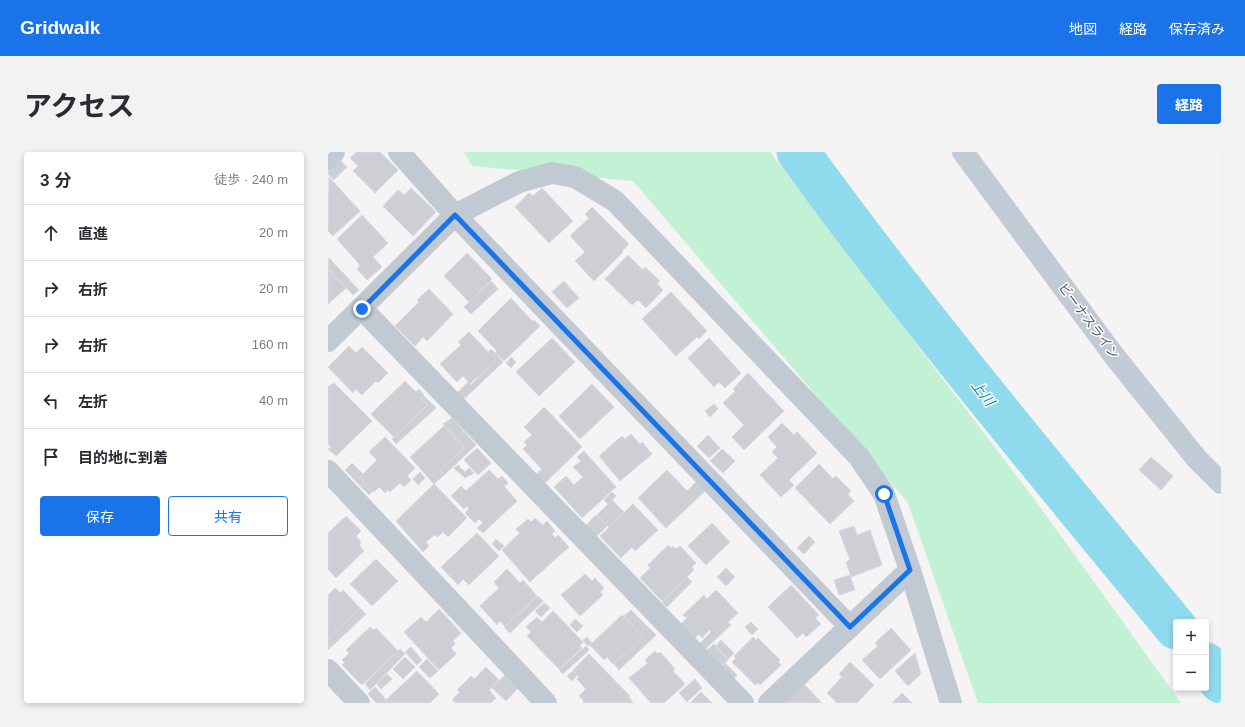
<!DOCTYPE html>
<html lang="ja">
<head>
<meta charset="utf-8">
<style>
	body { margin:0; font-family:Arial,"Noto Sans JP",sans-serif; background:#f2f2f3; color:#2b2b33 }
	.controls { position:absolute; right:12px; bottom:12px; display:grid; overflow:hidden; border-radius:4px; box-shadow:0 2px 6px #0003 }
	.controls button { width:36px; height:36px; display:grid; place-items:center; padding:0; border:0; border-bottom:1px solid #e1e1e2; background:#fff; color:#2b2b33; font:20px sans-serif }
	.stop { position:absolute; width:12px; height:12px; margin:-9px; border:3px solid #1a73e8; border-radius:50%; background:#fff }
	.stop.end { background:#1a73e8; border-color:#fff; box-shadow:0 1px 4px #0008 }
	.list { margin:0; padding:0; list-style:none }
	h2 { display:flex; justify-content:space-between; align-items:center; height:52px; margin:0; padding:0 16px; font-size:17px }
	h2 small { font-size:13px; font-weight:400; color:#7c7c81 }
	.list li { display:grid; grid-template-columns:26px 1fr auto; gap:12px; align-items:center; box-sizing:border-box; height:56px; padding:0 16px; border-top:1px solid #e1e1e2 }
	.list b { display:block; font-size:15px; white-space:nowrap }
	.list em { font-size:13px; font-style:normal; color:#7c7c81 }
	.actions { display:flex; gap:8px; padding:12px 16px }
	.actions a { flex:1; padding:9px 0; border:1px solid #1a73e8; border-radius:4px; text-align:center; font-size:14px; color:#1a73e8 }
	.actions .main { background:#1a73e8; color:#fff }
	.icon { flex:none; width:22px; height:22px; fill:none; stroke:currentColor; stroke-width:2; stroke-linecap:round; stroke-linejoin:round }
	.map { position:relative; flex:none; width:893px; height:551px; overflow:hidden; border-radius:4px }
	header { display:flex; align-items:center; gap:24px; box-sizing:border-box; height:56px; padding:0 20px; background:#1a73e8; color:#fff }
	header strong { font-size:19px }
	nav { display:flex; gap:22px; margin-inline-start:auto; font-size:14px }
	.intro { display:flex; align-items:center; justify-content:space-between; box-sizing:border-box; height:96px; padding:0 24px }
	h1 { margin:0; font-size:28px }
	.button { padding:10px 18px; border-radius:4px; background:#1a73e8; color:#fff; font-size:14px; font-weight:700 }
	main { display:flex; gap:24px; padding:0 24px }
	aside { flex:1; background:#fff; border-radius:4px; box-shadow:0 2px 6px #0003 }
	.map>svg:first-child { display:block }
</style>
</head>
<body>
<header>
<strong>Gridwalk</strong>
<nav><a>地図</a><a>経路</a><a>保存済み</a></nav>
</header>
<div class="intro"><h1>アクセス</h1><a class="button">経路</a></div>
<main>
<aside>
<h2>3 分<small>徒歩 · 240 m</small></h2>
<ul class="list">
<li><svg class="icon" aria-label="ahead" viewBox="0 0 24 24"><path d="M12 20V5M6 11l6-6 6 6"/></svg><div><b>直進</b></div><em>20 m</em></li>
<li><svg class="icon" aria-label="right" viewBox="0 0 24 24"><path d="M7 20v-9h11M14 6l5 5-5 5"/></svg><div><b>右折</b></div><em>20 m</em></li>
<li><svg class="icon" aria-label="right" viewBox="0 0 24 24"><path d="M7 20v-9h11M14 6l5 5-5 5"/></svg><div><b>右折</b></div><em>160 m</em></li>
<li><svg class="icon" aria-label="left" viewBox="0 0 24 24"><path d="M17 20v-9H6M10 6l-5 5 5 5"/></svg><div><b>左折</b></div><em>40 m</em></li>
<li><svg class="icon" aria-label="arrive" viewBox="0 0 24 24"><path d="M6 21V4h12l-3 4 3 4H6"/></svg><div><b>目的地に到着</b></div></li>
</ul>
<div class="actions"><a class="main">保存</a><a>共有</a></div>
</aside>
<div class="map">
<svg width="893" height="551" viewBox="0 0 893 551">
	<rect width="100%" height="100%" fill="#f5f3f3"/>
	<polygon fill="#c3f1d5" points="136,0 442,0 707,348 853,551 650,551 580,351 305,29 144,14"/>
	<g fill="none" stroke-linecap="round" stroke-linejoin="round">
		<g stroke="#90daee" stroke-width="43">
			<path d="M470,0C589,164 719,319 848,476"/>
			<polyline points="878,512 893,530"/>
		</g>
	</g>
	<g fill="#cdcfd5" stroke="#d7d9de">
		<polygon points="29,0 52,0 70,18 47,41 25,19 30,14 22,6"/>
		<polygon points="9,5 19,15 6,28 0,22 0,14"/>
		<polygon points="1,25 32,59 5,84 0,79"/>
		<polygon points="83,36 108,60 85,84 55,54 70,38 76,43"/>
		<polygon points="214,36 245,69 221,91 187,55 201,41 205,44"/>
		<polygon points="264,55 301,92 294,99 295,100 266,129 247,109 257,100 242,84 261,66 257,62"/>
		<polygon points="34,63 60,91 45,105 54,115 39,128 29,117 32,113 9,87"/>
		<polygon points="139,101 164,127 141,150 116,124"/>
		<polygon points="300,103 315,118 317,115 332,129 329,132 335,138 318,156 310,148 304,153 277,127"/>
		<polygon points="1,106 31,138 25,143 0,116"/>
		<polygon points="0,117 18,136 0,152"/>
		<polygon points="163,129 170,137 143,162 136,155"/>
		<polygon points="236,129 251,146 239,156 224,140"/>
		<polygon points="101,137 125,162 99,189 95,185 87,194 67,174 91,150 89,148"/>
		<polygon points="343,140 379,179 371,187 369,185 348,204 314,167"/>
		<polygon points="183,146 204,169 206,168 212,174 176,209 167,201 169,199 150,179"/>
		<polygon points="141,180 168,208 142,232 135,224 129,230 112,212 133,193 130,190"/>
		<polygon points="224,186 247,210 211,244 188,220"/>
		<polygon points="381,186 413,221 397,236 391,230 386,235 360,206"/>
		<polygon points="21,194 28,201 34,195 60,221 50,231 48,229 34,243 28,237 25,241 0,215"/>
		<polygon points="163,197 175,210 135,248 128,242 140,230 143,233 168,208 160,200"/>
		<polygon points="183,205 188,210 183,216 178,211"/>
		<polygon points="420,221 456,259 416,298 404,285 416,273 395,251 407,239 405,237"/>
		<polygon points="77,229 88,240 91,237 96,243 92,246 99,253 66,285 43,262"/>
		<polygon points="6,231 44,269 8,304 0,297 3,295 0,292 0,235"/>
		<polygon points="264,232 286,255 252,287 231,264"/>
		<polygon points="95,243 108,256 68,292 64,287 100,253 93,246"/>
		<polygon points="386,252 390,257 382,265 377,259"/>
		<polygon points="216,255 254,295 216,332 207,323 214,317 195,297 199,293 196,290 204,283 196,275"/>
		<polygon points="124,266 148,293 116,323 112,318 137,296 115,272"/>
		<polygon points="454,271 466,283 469,280 489,301 461,328 466,333 453,345 432,323 450,306 444,300 449,295 440,285"/>
		<polygon points="116,274 136,296 112,318 116,323 106,332 82,305"/>
		<polygon points="303,282 312,292 314,290 324,302 292,329 271,304 294,284 297,287"/>
		<polygon points="380,283 392,296 381,306 369,294"/>
		<polygon points="57,285 87,316 79,324 83,328 76,335 72,331 62,340 60,338 57,341 51,335 46,340 32,325 49,308 41,300"/>
		<polygon points="149,296 163,311 150,323 136,308"/>
		<polygon points="394,297 407,309 395,321 382,309"/>
		<polygon points="256,299 288,335 254,366 226,335 238,324 246,333 255,325 245,315 253,309 249,305"/>
		<polygon points="823,305 845,324 833,338 811,318"/>
		<polygon points="24,311 35,322 31,325 45,339 41,343 17,318"/>
		<polygon points="491,312 505,327 508,324 523,339 520,342 526,349 502,372 467,336"/>
		<polygon points="130,313 137,320 141,316 146,321 137,326 126,316"/>
		<polygon points="161,318 170,327 174,324 180,331 176,334 189,349 155,381 149,376 155,371 151,367 147,371 137,361 141,357 139,354 136,357 123,344 133,334 138,339"/>
		<polygon points="339,318 359,339 369,329 377,339 338,376 310,346"/>
		<polygon points="92,320 97,326 90,333 85,327"/>
		<polygon points="106,332 139,366 120,385 115,380 109,385 106,383 98,390 101,394 95,400 68,369"/>
		<polygon points="284,340 288,344 280,352 276,348"/>
		<polygon points="284,348 296,360 281,375 269,363"/>
		<polygon points="305,352 330,378 307,399 304,395 293,406 272,384"/>
		<polygon points="268,363 279,374 267,386 256,375"/>
		<polygon points="18,364 33,379 28,384 33,390 31,393 36,399 8,426 0,417 0,381"/>
		<polygon points="207,366 215,373 219,369 227,379 224,382 227,386 230,383 241,395 202,430 174,398 192,381 188,377 200,367 203,370"/>
		<polygon points="384,371 402,390 378,413 360,394"/>
		<polygon points="526,374 529,383 542,378 554,413 523,425 518,410 522,408 511,379"/>
		<polygon points="149,381 171,404 141,433 135,427 130,433 113,415"/>
		<polygon points="481,384 487,390 476,402 469,396"/>
		<polygon points="168,387 176,394 171,399 164,392"/>
		<polygon points="340,393 343,396 345,394 348,397 352,394 368,411 364,415 366,418 334,449 312,426 322,416 320,413"/>
		<polygon points="48,407 70,429 44,454 22,432"/>
		<polygon points="398,416 407,425 398,434 389,425"/>
		<polygon points="179,417 192,431 195,428 209,444 177,474 172,469 169,473 152,454 171,436 166,430"/>
		<polygon points="257,422 264,429 267,426 276,436 272,440 275,443 252,464 233,443"/>
		<polygon points="522,423 527,438 511,443 506,428"/>
		<polygon points="359,425 364,430 339,455 334,450"/>
		<polygon points="463,433 491,463 487,466 493,472 478,485 475,481 469,486 440,455"/>
		<polygon points="7,436 12,441 15,438 32,456 0,487 0,443"/>
		<polygon points="388,438 410,461 400,470 403,473 375,499 370,493 383,480 381,478 374,486 371,482 364,488 351,474 359,466 355,463 376,443 379,447"/>
		<polygon points="210,444 215,449 182,481 176,475"/>
		<polygon points="216,451 222,456 213,465 207,459"/>
		<polygon points="32,456 38,462 0,498 0,487"/>
		<polygon points="111,457 133,481 125,489 127,492 123,496 128,502 111,518 76,480 93,465 98,470"/>
		<polygon points="303,458 328,483 291,518 286,512 315,485 296,464"/>
		<polygon points="225,459 255,490 252,494 254,496 231,517 199,484 203,480 198,475 209,465 214,470"/>
		<polygon points="294,463 315,485 285,512 279,505 276,508 262,493"/>
		<polygon points="247,467 255,474 249,480 242,473"/>
		<polygon points="423,470 430,477 424,483 417,475"/>
		<polygon points="42,475 46,478 48,476 70,499 34,533 14,513 17,510 14,508 21,501 18,498"/>
		<polygon points="563,476 583,498 552,527 534,508 550,494 547,491"/>
		<polygon points="259,485 264,491 260,494 255,488"/>
		<polygon points="425,485 428,488 430,486 452,508 450,510 453,513 432,533 430,531 427,533 404,510 408,506 406,504"/>
		<polygon points="393,488 406,501 400,507 388,494"/>
		<polygon points="386,492 400,508 392,516 377,500"/>
		<polygon points="258,494 261,498 235,522 231,518"/>
		<polygon points="83,495 94,508 89,513 77,500"/>
		<polygon points="72,497 77,502 42,538 37,532"/>
		<polygon points="327,499 330,502 332,500 347,517 345,519 357,532 336,551 323,551 301,526 320,511 317,508"/>
		<polygon points="587,501 593,522 580,534 567,519"/>
		<polygon points="261,502 302,544 301,545 305,551 254,551 256,549 251,544 258,537 249,527 251,525 245,518"/>
		<polygon points="77,505 87,515 75,527 65,517"/>
		<polygon points="99,507 110,519 102,526 91,515"/>
		<polygon points="522,510 546,533 529,551 509,551 499,541 514,525 511,522"/>
		<polygon points="397,511 409,523 404,529 392,517"/>
		<polygon points="158,515 171,528 161,538 168,546 163,551 128,551 124,548 132,540 129,538 143,524 146,527"/>
		<polygon points="89,519 111,542 102,551 61,551 58,548"/>
		<polygon points="245,519 249,524 244,529 239,524"/>
		<polygon points="59,522 64,527 53,537 49,532"/>
		<polygon points="177,523 190,536 178,549 164,536"/>
		<polygon points="367,527 374,536 359,550 351,541"/>
		<polygon points="474,530 494,551 452,551"/>
		<polygon points="47,535 61,551 48,551 40,542"/>
		<polygon points="373,540 384,551 362,551"/>
		<polygon points="574,541 584,551 564,551"/>
	</g>
	<g fill="none" stroke-linecap="round" stroke-linejoin="round">
		<g stroke="#c1cad2" stroke-width="22">
			<polyline points="71,0 127,63 522,475"/>
			<polyline points="0,6 6,0"/>
			<polyline points="34,157 415,551"/>
			<polyline points="0,189 127,63 191,30 224,21 247,25 287,49 531,305 556,342 582,418 623,551"/>
			<polyline points="0,319 218,551"/>
			<polyline points="0,518 31,551"/>
			<polyline points="441,551 582,418"/>
		</g>
		<polyline stroke="#c1cbd6" stroke-width="22" points="635,0 787,205 869,307 893,331"/>
	</g>
	<g fill="none" stroke-linecap="round" stroke-linejoin="round">
		<polyline stroke="#1a73e8" stroke-width="5" points="34,157 127,63 522,475 582,418 556,342"/>
	</g>
	<g text-anchor="middle" dominant-baseline="central" stroke-width="3" stroke-linejoin="round" paint-order="stroke">
		<g font-size="13" fill="#4a5661" stroke="#fff">
			<text transform="translate(761 169) rotate(53)">ビーナスライン</text>
		</g>
		<g font-size="14" font-style="italic" fill="#0c7c9b" stroke="#fff">
			<text transform="translate(655 241) rotate(52)">上川</text>
		</g>
	</g>
</svg>
<div class="controls">
<button>+</button>
<button>−</button>
</div>
<div class="stop" style="left:556px;top:342px"></div>
<div class="stop end" style="left:34px;top:157px"></div>
</div>
</main>
</body>
</html>
